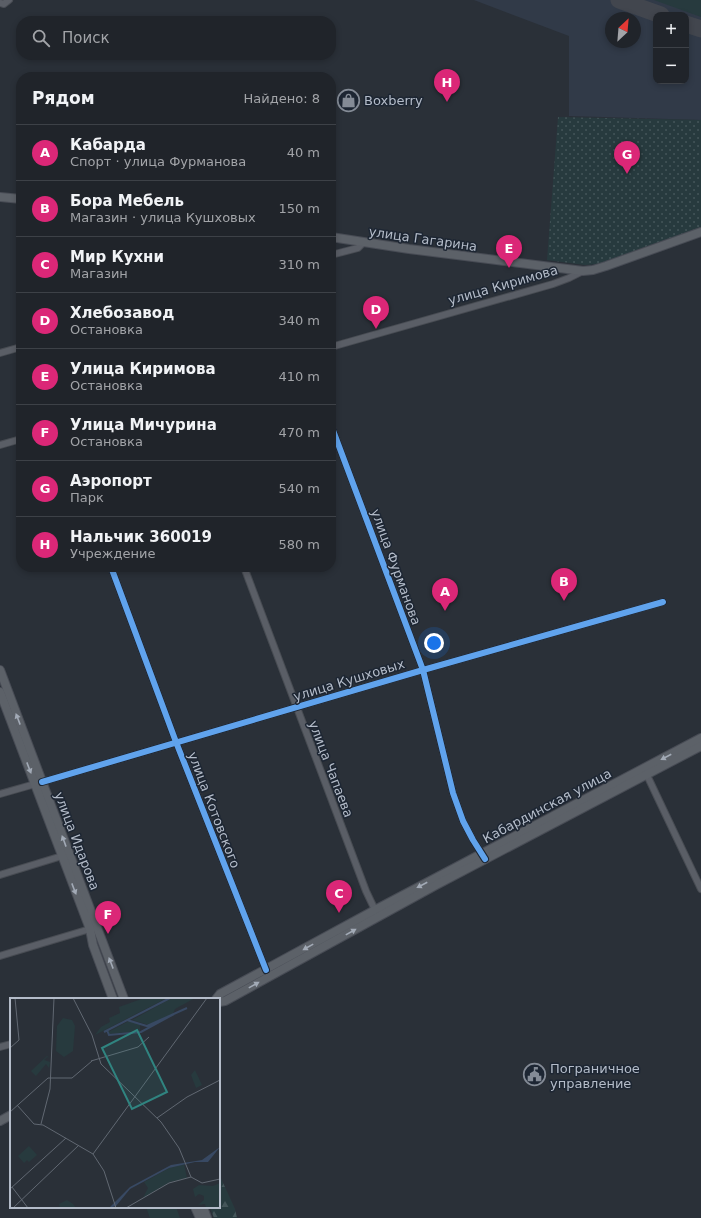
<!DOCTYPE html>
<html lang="ru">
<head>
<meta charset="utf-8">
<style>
	body { margin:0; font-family:"DejaVu Sans",sans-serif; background:#2d3036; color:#f1f3f6 }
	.controls { position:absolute; right:12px; top:12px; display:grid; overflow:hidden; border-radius:8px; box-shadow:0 2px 6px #0003 }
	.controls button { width:36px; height:36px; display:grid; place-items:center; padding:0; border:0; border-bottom:1px solid #3d4147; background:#20242a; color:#f1f3f6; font:20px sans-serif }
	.compass { position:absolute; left:605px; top:12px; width:36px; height:36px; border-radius:50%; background:#20242a; box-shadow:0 2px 6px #0003; rotate:26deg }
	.you { position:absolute; left:434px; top:643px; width:14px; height:14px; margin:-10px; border:3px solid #fff; border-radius:50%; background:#1a73e8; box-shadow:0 0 0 6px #1a73e833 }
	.badge { display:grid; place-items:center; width:26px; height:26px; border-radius:50%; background:#db2777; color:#fff; font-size:13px; font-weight:700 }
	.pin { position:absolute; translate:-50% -33px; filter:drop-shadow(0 1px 2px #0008) }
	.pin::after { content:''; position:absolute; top:21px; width:14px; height:12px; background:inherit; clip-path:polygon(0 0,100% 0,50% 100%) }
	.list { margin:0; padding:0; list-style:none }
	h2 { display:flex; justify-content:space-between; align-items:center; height:52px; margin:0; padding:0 16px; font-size:17px }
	h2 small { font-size:13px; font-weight:400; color:#a2a4a8 }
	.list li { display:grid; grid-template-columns:26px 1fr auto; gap:12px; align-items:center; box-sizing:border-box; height:56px; padding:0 16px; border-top:1px solid #3d4147 }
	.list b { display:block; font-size:15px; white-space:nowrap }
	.list p { margin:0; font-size:13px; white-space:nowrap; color:#a2a4a8 }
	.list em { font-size:13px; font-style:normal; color:#a2a4a8 }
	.icon { flex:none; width:22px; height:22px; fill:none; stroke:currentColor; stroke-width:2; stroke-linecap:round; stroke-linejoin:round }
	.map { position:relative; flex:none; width:701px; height:1218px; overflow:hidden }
	.search { position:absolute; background:#20242a; box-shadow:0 2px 6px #0003; left:16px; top:16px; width:320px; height:44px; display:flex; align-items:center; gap:10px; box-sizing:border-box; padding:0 14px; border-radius:16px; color:#a2a4a8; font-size:15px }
	.panel { position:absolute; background:#20242a; box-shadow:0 2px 6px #0003; left:16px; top:72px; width:320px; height:500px; border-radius:16px }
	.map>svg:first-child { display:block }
</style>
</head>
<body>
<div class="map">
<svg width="701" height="1218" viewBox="0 0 701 1218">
	<defs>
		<pattern id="forest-firs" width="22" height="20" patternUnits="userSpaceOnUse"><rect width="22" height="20" fill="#273a3e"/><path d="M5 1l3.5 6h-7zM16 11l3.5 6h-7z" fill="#445559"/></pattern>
		<pattern id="park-dots" width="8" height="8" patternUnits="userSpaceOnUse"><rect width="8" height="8" fill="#273a3e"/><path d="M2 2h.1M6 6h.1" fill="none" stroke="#445559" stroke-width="1.8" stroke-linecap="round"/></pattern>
	</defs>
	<rect width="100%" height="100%" fill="#2a3038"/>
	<path fill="#313a48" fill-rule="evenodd" d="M474,0H701V120L569,116V36ZM656,15H686V81H656ZM611,18H635V42H611Z"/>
	<g fill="#273a3e">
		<polygon points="654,0 701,0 701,17"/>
		<polygon points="146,1207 176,1207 180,1218 150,1218"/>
	</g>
	<polygon fill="url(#forest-firs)" points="219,1174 235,1209 237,1218 214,1218 210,1207 219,1207"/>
	<polygon fill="url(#park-dots)" points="558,117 701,120 701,227 598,264 585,265 547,260"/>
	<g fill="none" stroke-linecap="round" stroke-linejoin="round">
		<g stroke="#42464e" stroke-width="17">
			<polyline points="619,0 661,15"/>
			<polyline points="686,24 701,29"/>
		</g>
		<defs>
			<g id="minor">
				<polyline points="0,3 4,4 9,0"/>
				<polyline points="331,255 358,248 363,243"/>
				<polyline points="331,347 553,284 569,278 583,271"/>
				<polyline points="0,353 21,347"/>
				<polyline points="331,425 423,670 453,793 463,821 473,840 484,857"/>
				<polyline points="0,445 21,439"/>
				<polyline points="111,567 176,742 266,970"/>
				<polyline points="244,567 366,891 375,910"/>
				<polyline points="645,771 701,889"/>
				<polyline points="42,782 423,670 663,602"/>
				<polyline points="0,794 35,784"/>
				<polyline points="0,875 62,856"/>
				<polyline points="0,956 90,929"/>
				<polyline points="0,1047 11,1044"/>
			</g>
			<g id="major">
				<polyline points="0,197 21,199"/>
				<polyline points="331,237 409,249 583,271 593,270 606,266 701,232"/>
				<polyline points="0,670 124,999"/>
				<polyline points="0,692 90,929 93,945 113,999"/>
				<polyline points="216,999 220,994 375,910 701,738"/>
				<polyline points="219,1002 225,1001 436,885 701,746"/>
				<polyline points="0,1121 11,1115"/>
				<polyline points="195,1207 200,1218"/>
				<polyline points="203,1207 207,1218"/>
			</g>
		</defs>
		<use href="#minor" stroke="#484c53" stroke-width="8"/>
		<use href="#major" stroke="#484c55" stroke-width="10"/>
		<use href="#minor" stroke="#5a5e66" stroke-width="6"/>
		<use href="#major" stroke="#5c6168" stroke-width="8"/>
		<defs>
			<g id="cycleway">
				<polyline points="331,425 423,670 453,793 463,821 473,840 485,859"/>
				<polyline points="111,567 176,742 266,970"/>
				<polyline points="42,782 423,670 663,602"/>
			</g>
		</defs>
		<use href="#cycleway" stroke="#1d2633" stroke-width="8"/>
		<use href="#cycleway" stroke="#60a3ed" stroke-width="6"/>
	</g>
	<defs><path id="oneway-solid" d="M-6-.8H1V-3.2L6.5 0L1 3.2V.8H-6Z"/></defs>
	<g fill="#a2aab6">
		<use href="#oneway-solid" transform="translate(18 719) rotate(-111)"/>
		<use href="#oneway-solid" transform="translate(666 757) rotate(152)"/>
		<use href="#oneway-solid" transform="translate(29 768) rotate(69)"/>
		<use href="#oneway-solid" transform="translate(64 841) rotate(-110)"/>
		<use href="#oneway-solid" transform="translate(422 885) rotate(152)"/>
		<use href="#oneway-solid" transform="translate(74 889) rotate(69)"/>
		<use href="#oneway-solid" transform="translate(351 932) rotate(-29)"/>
		<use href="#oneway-solid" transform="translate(308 947) rotate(151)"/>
		<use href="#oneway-solid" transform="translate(111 963) rotate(-111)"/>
		<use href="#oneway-solid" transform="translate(254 985) rotate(-29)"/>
	</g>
	<defs>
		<symbol id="shop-ring" viewBox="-11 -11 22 22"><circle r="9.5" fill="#1d2633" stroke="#848b96" stroke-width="1.5"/><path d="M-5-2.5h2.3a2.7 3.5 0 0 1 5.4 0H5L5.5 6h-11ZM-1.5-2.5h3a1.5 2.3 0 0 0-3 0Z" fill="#848b96"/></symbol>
		<symbol id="civic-ring" viewBox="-11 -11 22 22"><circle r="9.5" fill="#1d2633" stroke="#848b96" stroke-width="1.5"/><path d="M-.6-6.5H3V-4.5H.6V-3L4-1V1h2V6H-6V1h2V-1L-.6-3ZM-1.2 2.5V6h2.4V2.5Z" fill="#848b96"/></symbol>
	</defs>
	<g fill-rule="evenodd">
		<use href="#shop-ring" x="336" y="88" width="25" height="25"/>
		<use href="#civic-ring" x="522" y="1062" width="25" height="25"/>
	</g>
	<g text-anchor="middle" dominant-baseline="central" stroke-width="3" stroke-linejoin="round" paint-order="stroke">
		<g font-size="13" fill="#b4bcc9" stroke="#1d2633" text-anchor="start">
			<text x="364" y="100">Boxberry</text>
			<text x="550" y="1068">Пограничное<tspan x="550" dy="15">управление</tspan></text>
		</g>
		<g font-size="13" fill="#b4bcc9" stroke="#1d2633">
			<text transform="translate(423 239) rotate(8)">улица Гагарина</text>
			<text transform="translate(503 285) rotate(-16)">улица Киримова</text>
			<text transform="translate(396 567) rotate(70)">улица Фурманова</text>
			<text transform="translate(349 680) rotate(-17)">улица Кушховых</text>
			<text transform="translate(331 769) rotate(69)">улица Чапаева</text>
			<text transform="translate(547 806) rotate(-28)">Кабардинская улица</text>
			<text transform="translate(214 810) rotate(69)">улица Котовского</text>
			<text transform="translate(77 841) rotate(69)">улица Идарова</text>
		</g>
	</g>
	<g transform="translate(10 998)">
		<rect width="210" height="210" fill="#2a3038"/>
		<path d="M134,0H157L85,37L91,29L100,24L99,20L110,15L109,9ZM162,0H185L165,11L163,16L139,27L122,22ZM53,20L62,22L65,28L63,53L54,59L46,53L47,28ZM119,23L130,26V33L99,36L98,34ZM210,185V210H196L195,206L188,207L194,202V198L189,196L185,199L183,191L189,187L203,188ZM57,202L63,206L66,210H50L49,206Z" fill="#273a3e"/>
		<path d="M37,58L39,60L37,59L34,62L40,64L39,70L36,66L26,78L21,73ZM185,72L192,87L186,90L181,77ZM19,148L27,157L19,164L17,162L14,165L8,158ZM174,166L177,180L160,184L133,200L138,190L134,184L159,170Z" fill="#273a3e"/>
		<path d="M210,149L198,164H185L159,170L120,191L106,208L99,210L120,189L161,167L192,162Z" fill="#384963"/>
		<path fill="none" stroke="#384963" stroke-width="2" d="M117,22L140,29M137,28L177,10M97,32L99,37L131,34L164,16M94,34L160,0"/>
		<path fill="none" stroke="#616872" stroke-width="1" d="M63,0L82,37L91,66L151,124L169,150L181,179L192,185L210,181M0,50L9,42L5,0M81,63L128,49L139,39M7,107L24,126L33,127L83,156L94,173L106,210M0,114L38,80H62L82,63M147,120L177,99L210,82M31,126L40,91L44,0M83,156L197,0M2,189L18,210M0,191L56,140M3,210L69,147M116,210L159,185L181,179"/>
		<path fill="#308480" fill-opacity="0.15" stroke="#308480" stroke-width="2" d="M127,32L157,94L122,111L92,50Z"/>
		<rect width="210" height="210" fill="none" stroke="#b4bcc9" stroke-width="2"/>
	</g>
</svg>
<div class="controls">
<button>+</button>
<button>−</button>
</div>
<svg class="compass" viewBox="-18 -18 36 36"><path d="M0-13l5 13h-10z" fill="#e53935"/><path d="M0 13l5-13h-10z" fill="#a2a4a8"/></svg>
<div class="you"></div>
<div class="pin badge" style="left:445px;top:611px">A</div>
<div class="pin badge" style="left:564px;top:601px">B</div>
<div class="pin badge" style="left:339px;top:913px">C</div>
<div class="pin badge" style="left:376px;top:329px">D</div>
<div class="pin badge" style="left:509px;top:268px">E</div>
<div class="pin badge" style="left:108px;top:934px">F</div>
<div class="pin badge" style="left:627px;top:174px">G</div>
<div class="pin badge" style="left:447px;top:102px">H</div>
<div class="search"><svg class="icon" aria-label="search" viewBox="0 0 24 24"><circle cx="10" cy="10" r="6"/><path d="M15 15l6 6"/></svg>Поиск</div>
<section class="panel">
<h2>Рядом<small>Найдено: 8</small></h2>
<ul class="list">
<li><span class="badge">A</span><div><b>Кабарда</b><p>Спорт · улица Фурманова</p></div><em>40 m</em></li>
<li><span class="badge">B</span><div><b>Бора Мебель</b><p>Магазин · улица Кушховых</p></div><em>150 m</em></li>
<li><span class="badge">C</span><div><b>Мир Кухни</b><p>Магазин</p></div><em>310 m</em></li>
<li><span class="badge">D</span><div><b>Хлебозавод</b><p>Остановка</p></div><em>340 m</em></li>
<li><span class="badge">E</span><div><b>Улица Киримова</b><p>Остановка</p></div><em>410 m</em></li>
<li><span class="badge">F</span><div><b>Улица Мичурина</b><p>Остановка</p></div><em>470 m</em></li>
<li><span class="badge">G</span><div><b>Аэропорт</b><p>Парк</p></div><em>540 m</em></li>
<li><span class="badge">H</span><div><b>Нальчик 360019</b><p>Учреждение</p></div><em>580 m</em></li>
</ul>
</section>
</div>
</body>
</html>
